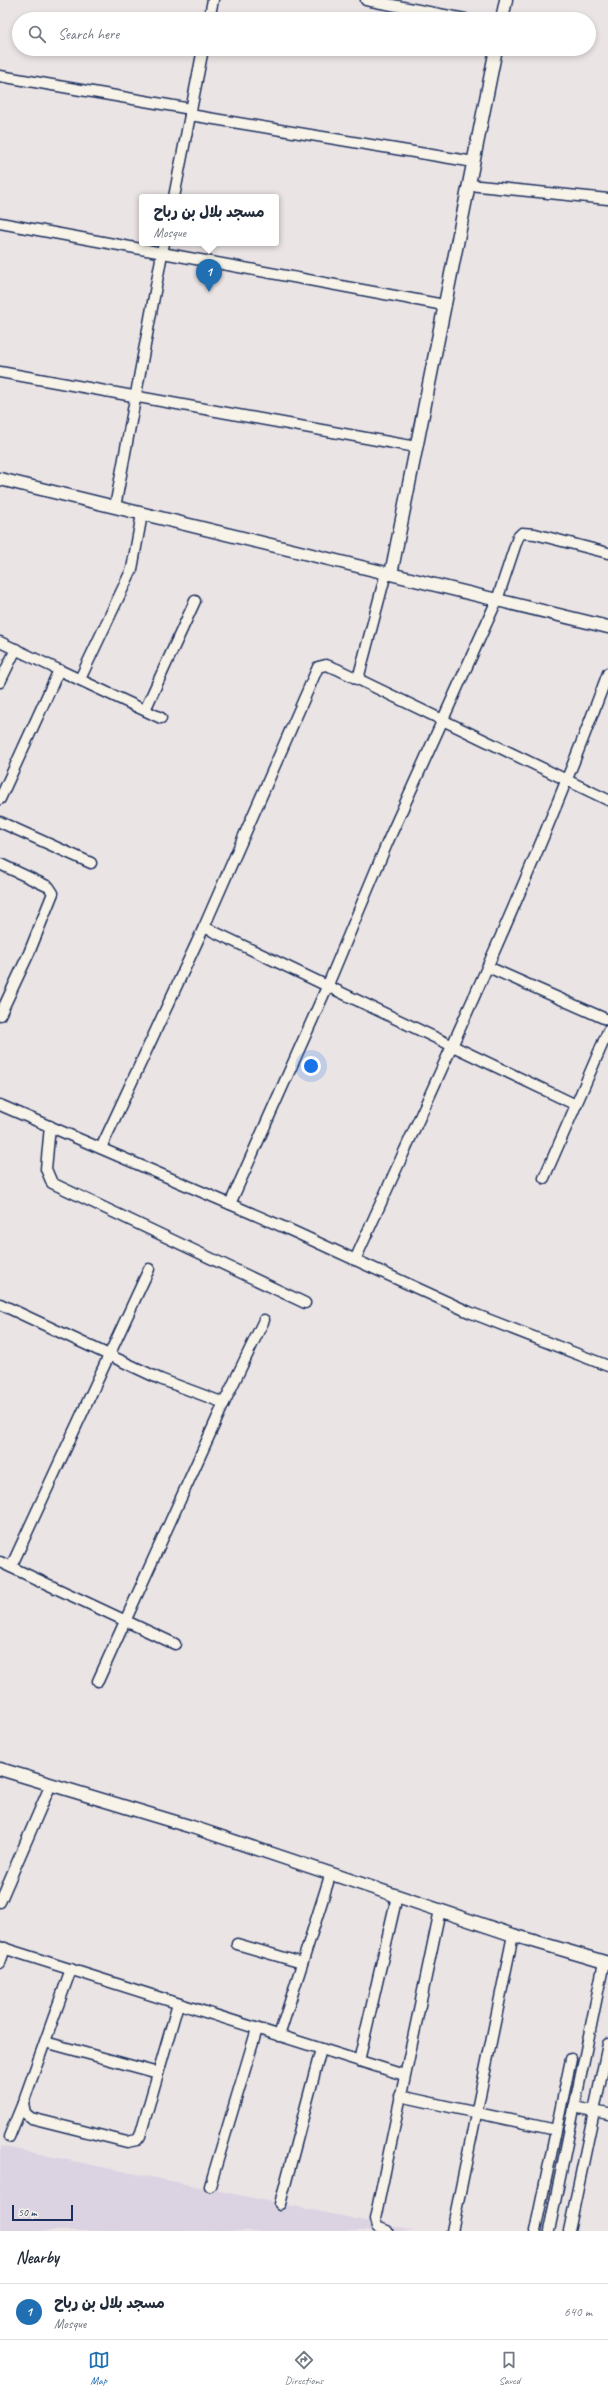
<!DOCTYPE html>
<html lang="en">
<head>
<meta charset="utf-8">
<style>
	body { margin:0; font-family:Caveat,"Playpen Sans Arabic",sans-serif; background:#f6f6f7; color:#1f2937 }
	.scale { position:absolute; left:12px; bottom:10px; width:61px; box-sizing:border-box; padding-left:4px; border:2px solid #1b2f5e; border-top:0; font-size:11px; line-height:14px; white-space:nowrap; color:#1b2f5e; -webkit-text-stroke:3px #f7f3e8; paint-order:stroke }
	.you { position:absolute; left:311px; top:1066px; width:14px; height:14px; margin:-10px; border:3px solid #fff; border-radius:50%; background:#1a73e8; box-shadow:0 0 0 6px #1a73e833 }
	.badge { display:grid; place-items:center; width:26px; height:26px; border-radius:50%; background:#1f6fb2; color:#fff; font-size:13px; font-weight:700 }
	.pin { position:absolute; translate:-50% -33px; filter:drop-shadow(0 1px 2px #0008) }
	.pin::after { content:''; position:absolute; top:21px; width:14px; height:12px; background:inherit; clip-path:polygon(0 0,100% 0,50% 100%) }
	.popup { position:absolute; left:139px; top:194px; width:140px; height:52px; box-sizing:border-box; display:grid; place-content:center; border-radius:4px; background:#fff; filter:drop-shadow(0 1px 3px #0005); font-size:13px; white-space:nowrap; color:#747a83 }
	.popup b { font-size:15px; color:#1f2937 }
	.popup::after { content:''; position:absolute; left:50%; top:100%; margin-left:-8px; border:8px solid transparent; border-top-color:#fff }
	.list { margin:0; padding:0; list-style:none }
	h2 { display:flex; justify-content:space-between; align-items:center; height:52px; margin:0; padding:0 16px; font-size:17px }
	h2 small { font-size:13px; font-weight:400; color:#747a83 }
	.list li { display:grid; grid-template-columns:26px 1fr auto; gap:12px; align-items:center; box-sizing:border-box; height:56px; padding:0 16px; border-top:1px solid #e0e1e3 }
	.list b { display:block; font-size:15px; white-space:nowrap }
	.list p { margin:0; font-size:13px; white-space:nowrap; color:#747a83 }
	.list em { font-size:13px; font-style:normal; color:#747a83 }
	.icon { flex:none; width:22px; height:22px; fill:none; stroke:currentColor; stroke-width:2; stroke-linecap:round; stroke-linejoin:round }
	.map { position:relative; flex:none; width:608px; height:2231px; overflow:hidden }
	.search { position:absolute; background:#fff; box-shadow:0 2px 6px #0003; left:12px; right:12px; top:12px; height:44px; display:flex; align-items:center; gap:10px; box-sizing:border-box; padding:0 14px; border-radius:22px; color:#747a83; font-size:15px }
	.sheet { height:108px; background:#fff }
	nav { display:flex; justify-content:space-around; align-items:center; box-sizing:border-box; height:56px; border-top:1px solid #e0e1e3; background:#fff; font-size:11px; color:#747a83 }
	nav a { display:grid; justify-items:center; gap:2px }
	nav .on { color:#1f6fb2 }
	.map>svg:first-child { display:block }
</style>
</head>
<body>
<div class="map">
<svg width="608" height="2231" viewBox="0 0 608 2231">
	<rect width="100%" height="100%" fill="#ebe4e5"/>
	<filter id="ink" filterUnits="userSpaceOnUse"><feTurbulence type="fractalNoise" baseFrequency=".025" numOctaves="2"/><feDisplacementMap in="SourceGraphic" scale="8" xChannelSelector="R" yChannelSelector="G"/><feConvolveMatrix kernelMatrix="1 2 1 2 8 2 1 2 1" color-interpolation-filters="sRGB"/></filter>
	<g filter="url(#ink)">
		<polygon fill="#dcd3e2" points="0,2146 415,2231 0,2231"/>
		<g fill="none" stroke-linecap="round" stroke-linejoin="round">
			<defs>
				<g id="minor">
					<polyline points="366,0 465,19"/>
					<polyline points="209,19 213,0"/>
					<polyline points="0,76 191,109"/>
					<polyline points="190,115 474,162"/>
					<polyline points="469,185 608,199"/>
					<polyline points="174,197 203,49"/>
					<polyline points="0,223 444,305"/>
					<polyline points="0,372 416,447"/>
					<polyline points="115,507 164,243"/>
					<polyline points="0,642 59,670 0,799"/>
					<polyline points="59,670 161,718"/>
					<polyline points="80,679 132,569 142,514"/>
					<polyline points="358,679 386,573"/>
					<polyline points="0,682 16,649"/>
					<polyline points="145,710 195,601"/>
					<polyline points="0,822 91,863"/>
					<polyline points="0,864 49,887 53,893 29,953 0,1015"/>
					<polyline points="204,927 576,1105 544,1178"/>
					<polyline points="488,967 608,1020"/>
					<polyline points="0,1105 288,1229 469,1312 608,1366"/>
					<polyline points="576,1105 608,1031"/>
					<polyline points="50,1126 46,1169 52,1183 305,1303"/>
					<polyline points="101,1148 204,927 318,667 326,665 337,669 608,800"/>
					<polyline points="230,1204 327,987 388,841 497,600 518,537 522,533 535,534 608,553"/>
					<path d="M355,1260C443,1065 534,873 608,673"/>
					<polyline points="0,1304 160,1379 224,1403"/>
					<polyline points="0,1562 175,1644"/>
					<polyline points="11,1567 149,1269"/>
					<polyline points="98,1681 224,1403 264,1320"/>
					<polyline points="0,1902 51,1784"/>
					<polyline points="237,1944 302,1963"/>
					<polyline points="0,1947 404,2075"/>
					<polyline points="0,1963 5,1948"/>
					<polyline points="71,1969 23,2103 25,2113 31,2118 127,2142 137,2140 140,2136 178,2004"/>
					<polyline points="279,2036 331,1873"/>
					<polyline points="45,2042 158,2073"/>
					<polyline points="359,2061 397,1896"/>
					<polyline points="400,2096 556,2130"/>
					<polyline points="574,2107 608,2114"/>
					<polyline points="9,2137 23,2103"/>
					<polyline points="210,2186 257,2029"/>
					<polyline points="280,2204 321,2049"/>
					<polyline points="387,2231 377,2227 375,2219 440,1910"/>
					<polyline points="452,2231 513,1935"/>
					<polyline points="535,2231 571,2059"/>
					<polyline points="549,2231 604,1962"/>
					<polyline points="569,2231 608,2044"/>
				</g>
				<g id="tertiary">
					<polyline points="502,19 506,0"/>
					<polyline points="0,479 608,627"/>
					<polyline points="391,574 496,49"/>
					<polyline points="0,1769 192,1827 513,1935 608,1963"/>
				</g>
			</defs>
			<use href="#minor" stroke="#1b2f5e" stroke-width="13"/>
			<use href="#tertiary" stroke="#1b2f5e" stroke-width="15"/>
			<use href="#minor" stroke="#f7f3e8" stroke-width="10"/>
			<use href="#tertiary" stroke="#f7f3e8" stroke-width="12"/>
		</g>
	</g>
</svg>
<div class="scale">50 m</div>
<div class="you"></div>
<div class="pin badge" style="left:209px;top:292px">1</div>
<div class="popup"><b>مسجد بلال بن رباح</b>Mosque</div>
<div class="search"><svg class="icon" aria-label="search" viewBox="0 0 24 24"><circle cx="10" cy="10" r="6"/><path d="M15 15l6 6"/></svg>Search here</div>
</div>
<section class="sheet">
<h2>Nearby<small></small></h2>
<ul class="list">
<li><span class="badge">1</span><div><b>مسجد بلال بن رباح</b><p>Mosque</p></div><em>640 m</em></li>
</ul>
</section>
<nav>
<a class="on"><svg class="icon" aria-label="map" viewBox="0 0 24 24"><path d="M3 6l6-2 6 2 6-2v14l-6 2-6-2-6 2zM9 4v14M15 6v14"/></svg>Map</a>
<a><svg class="icon" aria-label="directions" viewBox="0 0 24 24"><path d="M12 3l9 9-9 9-9-9zM9 14v-3h6M13 9l2 2-2 2"/></svg>Directions</a>
<a><svg class="icon" aria-label="saved" viewBox="0 0 24 24"><path d="M7 4h10v16l-5-4-5 4z"/></svg>Saved</a>
</nav>
</body>
</html>
